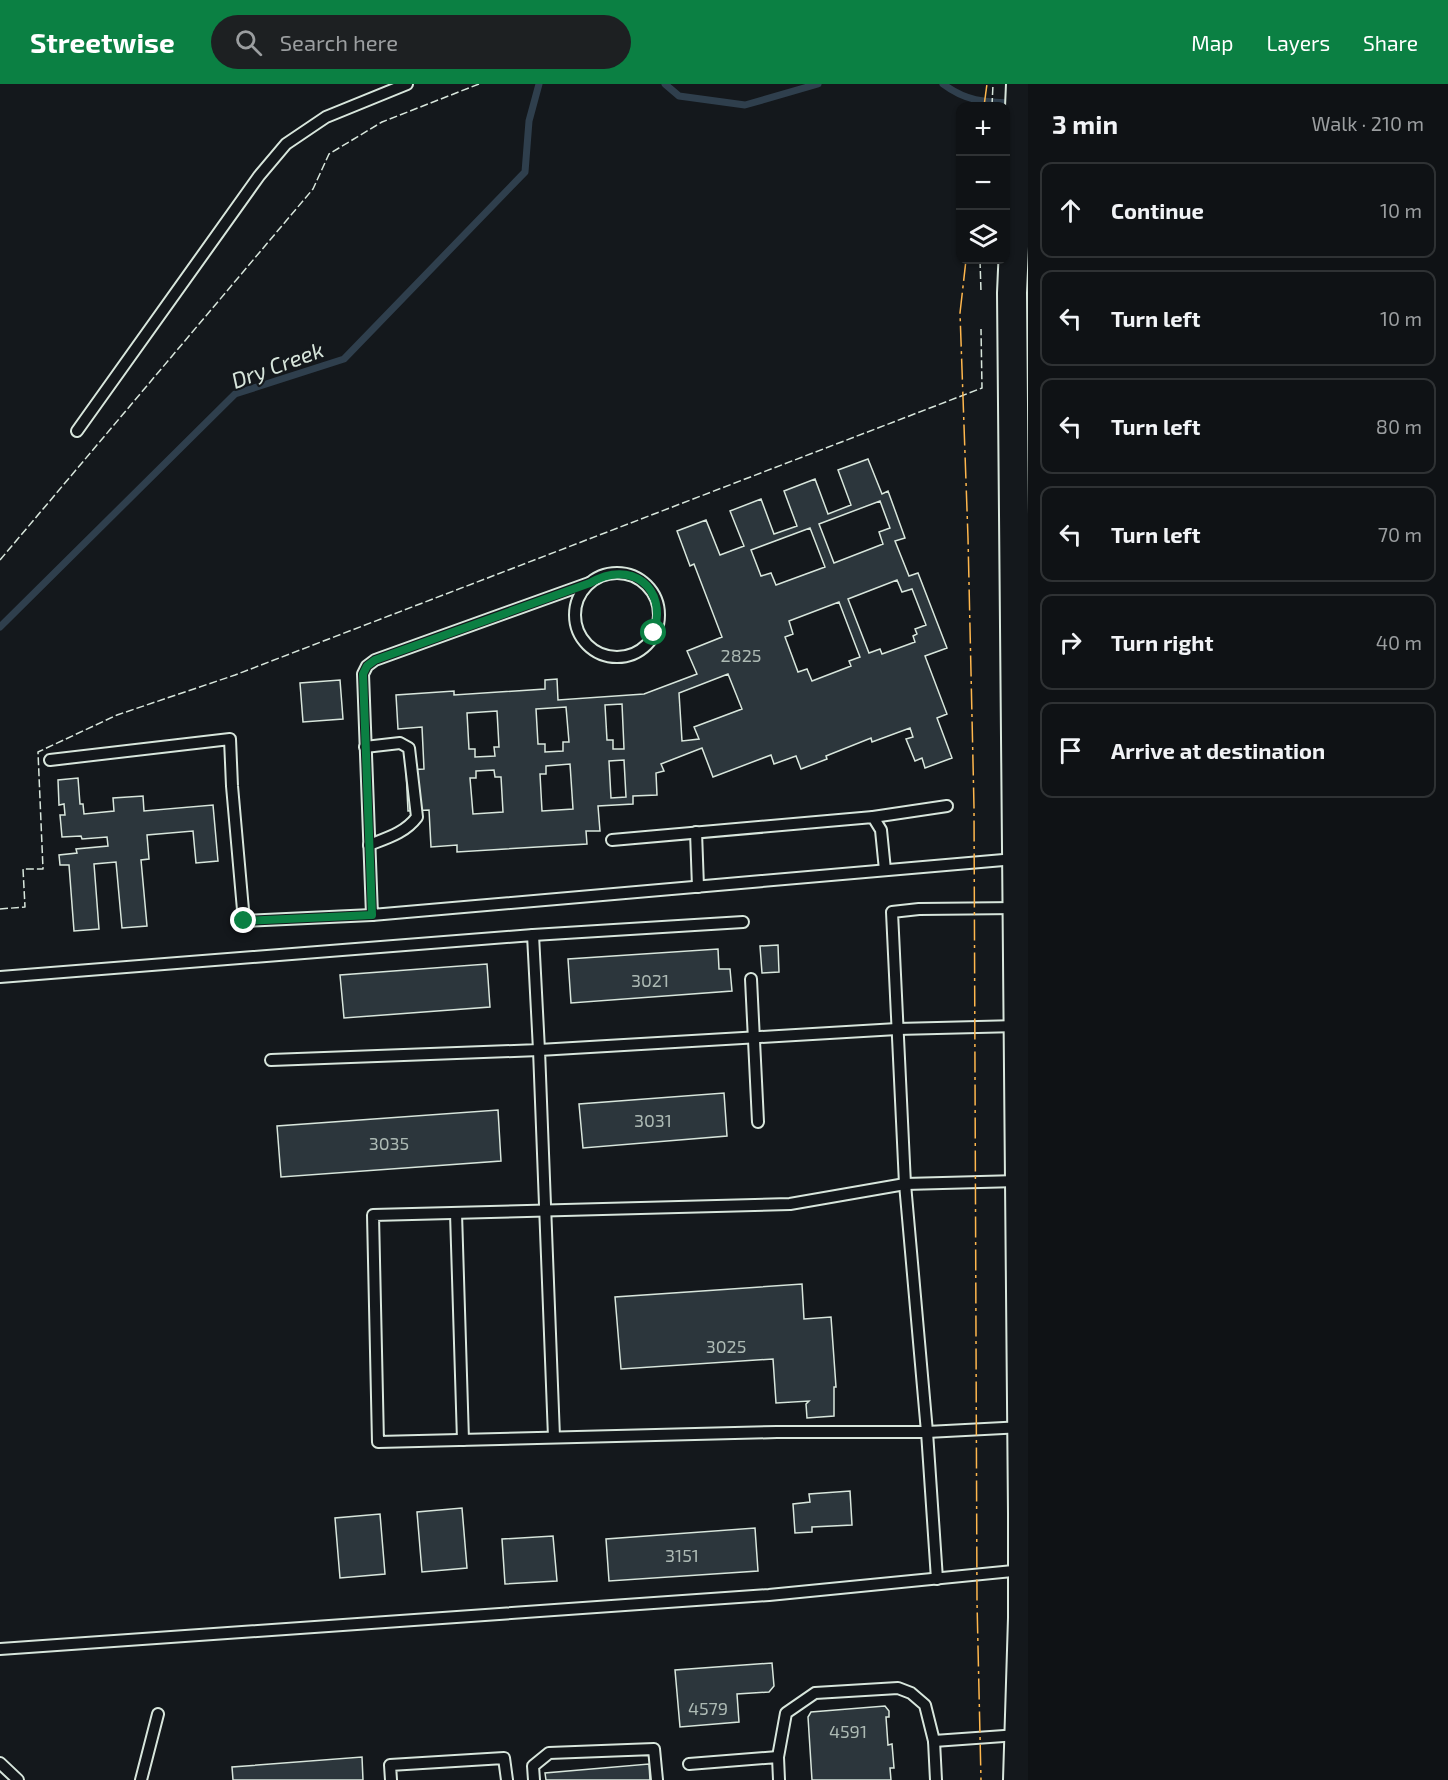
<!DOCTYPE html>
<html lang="en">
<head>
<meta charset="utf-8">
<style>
	body { margin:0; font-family:"Exo 2",sans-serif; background:#1d2022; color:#f1f3f6 }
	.controls { position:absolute; right:18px; top:18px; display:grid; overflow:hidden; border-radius:12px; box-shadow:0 2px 4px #0004 }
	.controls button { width:54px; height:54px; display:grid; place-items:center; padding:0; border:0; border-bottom:2px solid #2f3234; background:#0f1215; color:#f1f3f6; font:30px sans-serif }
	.stop { position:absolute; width:18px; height:18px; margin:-14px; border:4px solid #0b8043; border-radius:50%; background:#fff }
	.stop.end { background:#0b8043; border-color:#fff; box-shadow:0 2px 6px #0008 }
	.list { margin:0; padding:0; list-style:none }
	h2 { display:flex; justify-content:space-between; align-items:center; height:78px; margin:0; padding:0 24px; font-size:26px }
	h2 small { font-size:20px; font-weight:400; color:#9b9ea0 }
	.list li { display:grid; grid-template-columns:39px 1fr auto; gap:18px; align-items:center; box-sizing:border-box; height:96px; margin:0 12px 12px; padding:0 12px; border:2px solid #2f3234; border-radius:12px }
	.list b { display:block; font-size:22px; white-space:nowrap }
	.list em { font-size:20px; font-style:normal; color:#9b9ea0 }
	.icon { flex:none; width:33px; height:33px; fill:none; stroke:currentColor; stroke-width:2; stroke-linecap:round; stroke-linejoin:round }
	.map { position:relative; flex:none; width:1028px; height:1696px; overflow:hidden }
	header { display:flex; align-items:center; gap:36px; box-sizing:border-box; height:84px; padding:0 30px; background:#0b8043; color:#fff }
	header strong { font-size:28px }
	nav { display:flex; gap:33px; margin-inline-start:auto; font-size:21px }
	.search { width:420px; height:54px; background:#1d2022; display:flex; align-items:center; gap:15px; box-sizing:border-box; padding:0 21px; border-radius:33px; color:#9b9ea0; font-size:22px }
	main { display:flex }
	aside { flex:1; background:#0f1215 }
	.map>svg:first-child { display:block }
</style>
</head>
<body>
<header>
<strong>Streetwise</strong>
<div class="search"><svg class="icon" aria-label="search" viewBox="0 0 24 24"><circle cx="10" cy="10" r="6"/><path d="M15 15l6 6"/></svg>Search here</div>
<nav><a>Map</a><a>Layers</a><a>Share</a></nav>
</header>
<main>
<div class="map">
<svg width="1028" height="1696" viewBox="0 0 1028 1696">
	<rect width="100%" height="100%" fill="#14181c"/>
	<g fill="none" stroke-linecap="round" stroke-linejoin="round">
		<g stroke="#2f3f4d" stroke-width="7">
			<polyline points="665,0 679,12 745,21 818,0"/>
			<path d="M943,0C967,18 985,18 1014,19"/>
			<polyline points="0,543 235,310 344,275 525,88 529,37 539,0"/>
		</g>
	</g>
	<g fill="#2c363c" stroke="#d8e6dc" stroke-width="1.5" fill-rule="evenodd">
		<path d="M868,375L882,410L888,407L905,454L895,457L909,492L918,489L947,564L925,572L947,630L937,634L952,674L925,684L922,674L915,677L906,655L913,653L910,644L872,658L871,654L826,672L827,675L801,685L796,672L774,680L771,671L713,693L702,664L661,680L664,687L656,689L657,711L633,712V720L598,722L600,747H586L587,760L457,768V761L431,763L429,726L408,727L406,686L424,685L422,643L398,645L396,611L454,607V611L545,605V596L557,595L558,616L644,610L697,590L687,567L722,553L694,480L690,482L677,447L706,436L720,471L744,462L730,427L761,415L774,450L797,442L784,407L815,395L828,430L851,421L838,386ZM880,417L890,444L879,448L883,460L834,479L819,440ZM810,444L825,483L776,501L771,489L761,492L751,466ZM897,496L902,508L912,505L926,541L915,545L917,550L913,552L915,558L882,570L880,565L869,569L848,515ZM839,518L860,573L849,577L851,582L812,597L807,585L798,588L785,553L793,550L789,537ZM728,590L742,625L694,643L699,655L682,657L679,609ZM622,620L624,665H613V656H607L605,621ZM566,623L569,658H563V667L545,668V660H538L536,625ZM497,627L499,663H494L495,672L475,673V665H469L467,629ZM624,676L626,713L611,714L609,677ZM570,680L573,725L542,727L540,690H546V682ZM494,686L495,693H501L503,728L473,730L470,694H476V687Z"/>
		<polygon points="340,596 343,635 303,638 300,599"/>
		<polygon points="78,694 80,720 83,720 84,730 114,727 113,714 143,712 144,727 213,721 218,777 196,779 193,747 147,751 149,775 141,776 147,842 122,844 116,778 94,780 99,845 74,847 69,781 60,781 59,771 77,769 76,765 108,762 107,753 82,755 81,752 62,753 60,731 65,731 64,720 59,721 58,696"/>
		<polygon points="778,861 779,888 762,889 760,862"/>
		<polygon points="718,865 719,885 730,885 732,907 571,919 568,875"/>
		<polygon points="487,880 490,923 344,934 340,891"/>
		<polygon points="724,1009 727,1052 583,1064 579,1020"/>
		<polygon points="498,1026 501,1077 281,1093 277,1042"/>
		<polygon points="802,1200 804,1235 831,1233 836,1303 834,1303 834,1332 807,1334 806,1320 809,1317 776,1319 773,1275 621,1285 615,1213"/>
		<polygon points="850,1407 852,1441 812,1443 812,1448 795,1449 793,1420 810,1418 809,1410"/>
		<polygon points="462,1424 467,1484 422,1488 417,1428"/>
		<polygon points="380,1430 385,1490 340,1494 335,1434"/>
		<polygon points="755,1444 758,1487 609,1497 606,1455"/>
		<polygon points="553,1452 557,1497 505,1500 502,1455"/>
		<polygon points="772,1579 774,1602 769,1608 737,1610 739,1638 680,1643 675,1586"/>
		<polygon points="885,1622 889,1627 889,1633 886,1633 888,1661 892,1660 894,1684 890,1684 891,1696 812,1696 808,1633 811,1628"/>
		<polygon points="362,1673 363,1696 233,1696 232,1683"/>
		<polygon points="649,1680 650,1696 546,1696 545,1689"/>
	</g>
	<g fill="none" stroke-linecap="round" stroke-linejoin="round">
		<defs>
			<g id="service">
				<polyline points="77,347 259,92 286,60 326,33 407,0"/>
				<circle cx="617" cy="531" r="42"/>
				<polyline points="589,499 375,576 367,582 363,590 372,831 1015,775"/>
				<path d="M365,663L400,659L409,664L417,733C405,749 387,754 369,761"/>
				<polyline points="50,676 230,655 232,702 244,837 372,831"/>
				<polyline points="873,733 947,722"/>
				<polyline points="696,748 698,803"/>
				<polyline points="612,756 873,733 881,746 885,786"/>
				<polyline points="1017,824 919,825 892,828 905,1100 927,1348 1022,1343"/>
				<polyline points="533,851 743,838"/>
				<polyline points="0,893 533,851 539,966 271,976"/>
				<polyline points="751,895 758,1038"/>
				<polyline points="456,1129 463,1356"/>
				<polyline points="554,1353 539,966 897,945 1019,942"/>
				<polyline points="937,1495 927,1348 777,1348 378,1358 373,1131 790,1120 905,1100 1020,1097"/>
				<polyline points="0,1565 769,1511 1023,1486"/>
				<polyline points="934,1657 936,1696"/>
				<polyline points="778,1673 786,1629 815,1609 898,1604 911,1609 925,1621 934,1657 1019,1651"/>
				<polyline points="0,1679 18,1696"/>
				<polyline points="689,1680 778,1673 779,1696"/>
				<polyline points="141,1696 158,1630"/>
				<polyline points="391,1696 390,1681 504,1674 507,1696"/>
				<polyline points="534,1696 533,1682 549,1669 654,1665 657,1696"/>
			</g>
			<polyline id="secondary" points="1018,1696 1023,1534 1023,1429 1012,209 1021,0"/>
		</defs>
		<use href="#service" stroke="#d8e6dc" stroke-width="14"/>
		<use href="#secondary" stroke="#d8e6dc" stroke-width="32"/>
		<use href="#service" stroke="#14181c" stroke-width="10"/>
		<use href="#secondary" stroke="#14181c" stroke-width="28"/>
		<g stroke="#d8e6dc" stroke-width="1.5" stroke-dasharray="8 3" stroke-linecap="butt">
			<polyline points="992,22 993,0"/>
			<polyline points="980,176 981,208"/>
			<polyline points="0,476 313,105 329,70 382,38 479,0"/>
			<polyline points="0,825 25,823 23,785 43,785 38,668 117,631 235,591 982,304 981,245"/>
		</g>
		<g stroke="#ffb74d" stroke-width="1.5" stroke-dasharray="21 4.5 3 4.5" stroke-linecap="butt">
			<polyline points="984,22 987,0"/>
			<polyline points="966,176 960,229 968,454 974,723 977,1518 981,1696"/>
		</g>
	</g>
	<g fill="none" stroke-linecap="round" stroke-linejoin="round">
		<path stroke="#0b8043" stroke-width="8" d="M244,837L372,831L363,590L367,582L375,576L590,499C631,475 668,503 654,549"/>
	</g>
	<g text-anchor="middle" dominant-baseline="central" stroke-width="4.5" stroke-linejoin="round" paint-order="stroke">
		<g font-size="18" fill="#adbab4">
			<text x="741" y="571">2825</text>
			<text x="650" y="896">3021</text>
			<text x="653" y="1036">3031</text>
			<text x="389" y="1059">3035</text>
			<text x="726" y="1262">3025</text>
			<text x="682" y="1471">3151</text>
			<text x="708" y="1624">4579</text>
			<text x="848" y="1647">4591</text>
		</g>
		<g font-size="22" font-style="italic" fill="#d8e6dc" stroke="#14181c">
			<text transform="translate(277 280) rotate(-20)">Dry Creek</text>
		</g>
	</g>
</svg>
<div class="controls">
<button>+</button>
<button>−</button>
<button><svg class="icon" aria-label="layers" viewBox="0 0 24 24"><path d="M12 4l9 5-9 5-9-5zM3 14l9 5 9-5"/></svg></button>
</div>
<div class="stop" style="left:654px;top:549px"></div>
<div class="stop end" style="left:244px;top:837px"></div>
</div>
<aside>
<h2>3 min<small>Walk · 210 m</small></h2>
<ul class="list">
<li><svg class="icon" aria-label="ahead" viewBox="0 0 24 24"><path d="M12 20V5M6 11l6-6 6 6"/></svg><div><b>Continue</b></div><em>10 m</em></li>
<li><svg class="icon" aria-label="left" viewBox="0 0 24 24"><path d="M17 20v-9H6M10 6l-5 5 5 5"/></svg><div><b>Turn left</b></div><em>10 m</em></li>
<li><svg class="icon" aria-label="left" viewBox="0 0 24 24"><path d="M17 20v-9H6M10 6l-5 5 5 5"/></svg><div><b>Turn left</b></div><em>80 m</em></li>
<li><svg class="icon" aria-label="left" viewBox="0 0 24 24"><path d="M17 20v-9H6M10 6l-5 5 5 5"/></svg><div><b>Turn left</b></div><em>70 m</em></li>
<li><svg class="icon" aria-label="right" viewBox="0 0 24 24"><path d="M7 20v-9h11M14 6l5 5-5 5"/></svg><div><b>Turn right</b></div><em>40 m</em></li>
<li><svg class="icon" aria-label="arrive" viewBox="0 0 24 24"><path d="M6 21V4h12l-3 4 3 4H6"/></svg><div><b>Arrive at destination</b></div></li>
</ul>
</aside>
</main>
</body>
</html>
